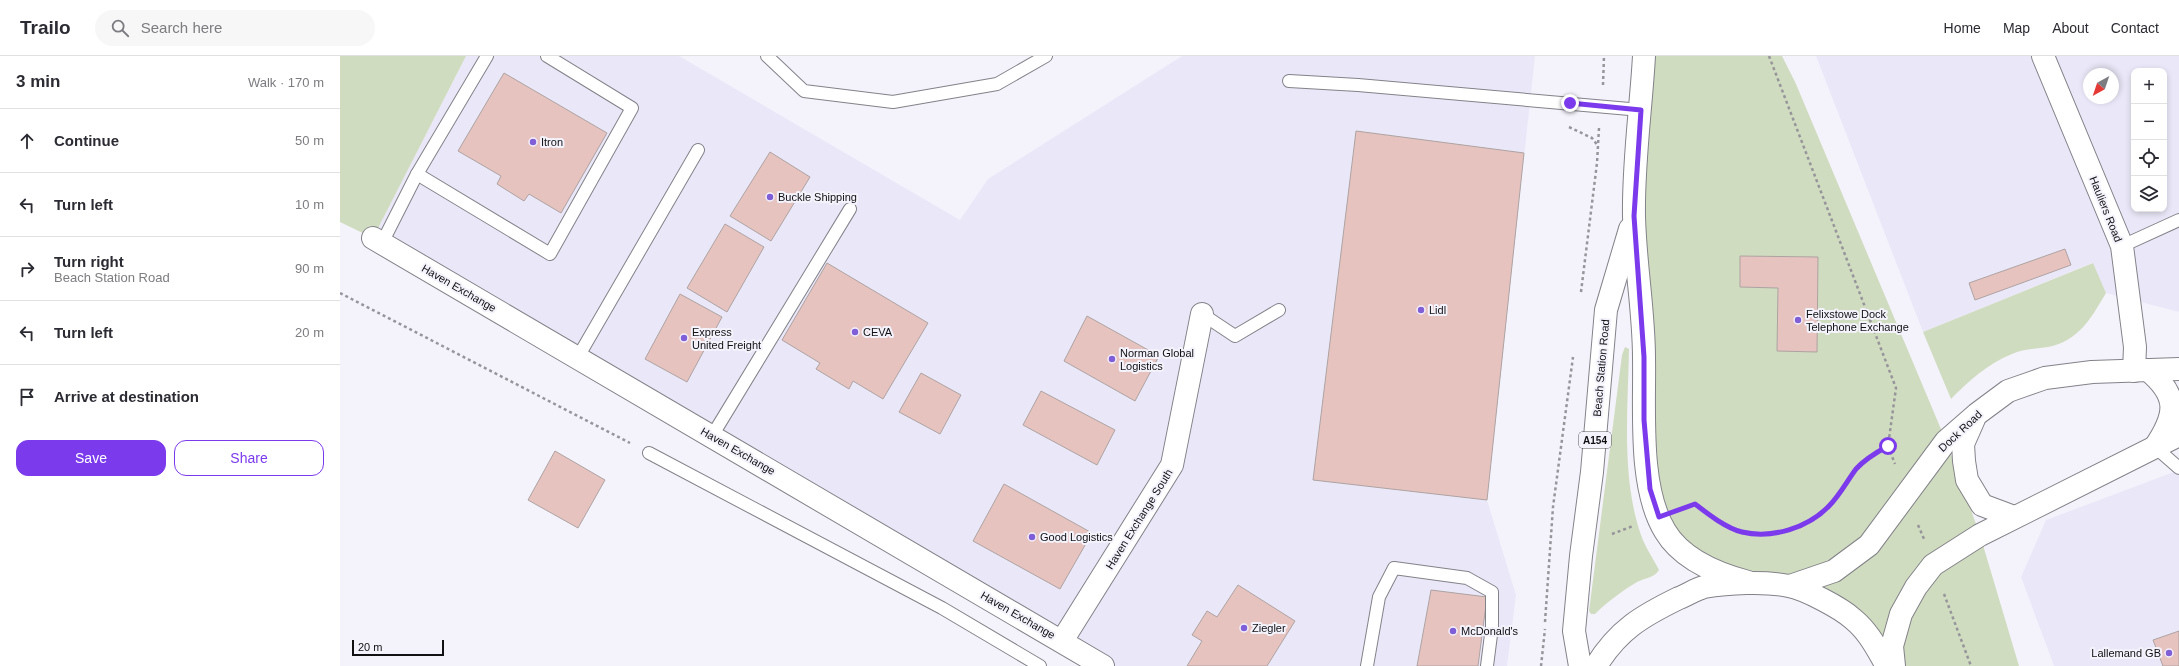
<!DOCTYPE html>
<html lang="en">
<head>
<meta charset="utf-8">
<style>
	body { margin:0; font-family:Arial,sans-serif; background:#f7f7f7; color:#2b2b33 }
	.controls { position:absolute; right:12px; top:12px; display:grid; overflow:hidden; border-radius:8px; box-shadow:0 2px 6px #0003 }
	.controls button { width:36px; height:36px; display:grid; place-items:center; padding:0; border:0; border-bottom:1px solid #e1e1e2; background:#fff; color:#2b2b33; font:20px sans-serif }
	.compass { position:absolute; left:1743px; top:12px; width:36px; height:36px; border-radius:50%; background:#fff; box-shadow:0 2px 6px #0003; rotate:220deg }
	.scale { position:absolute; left:12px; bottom:10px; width:92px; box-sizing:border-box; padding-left:4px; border:2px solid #111013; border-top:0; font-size:11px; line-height:14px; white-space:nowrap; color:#111013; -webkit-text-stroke:3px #f4f3fc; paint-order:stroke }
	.stop { position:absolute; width:12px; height:12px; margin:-9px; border:3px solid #7c3aed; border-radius:50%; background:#fff }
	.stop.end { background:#7c3aed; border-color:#fff; box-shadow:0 1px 4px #0008 }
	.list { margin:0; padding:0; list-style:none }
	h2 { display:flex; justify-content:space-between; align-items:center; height:52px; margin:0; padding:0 16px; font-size:17px }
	h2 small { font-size:13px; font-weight:400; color:#7c7c81 }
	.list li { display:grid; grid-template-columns:26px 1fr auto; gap:12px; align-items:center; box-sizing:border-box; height:64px; padding:0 16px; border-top:1px solid #e1e1e2 }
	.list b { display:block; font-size:15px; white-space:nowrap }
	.list p { margin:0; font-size:13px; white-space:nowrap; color:#7c7c81 }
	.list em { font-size:13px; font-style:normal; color:#7c7c81 }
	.actions { display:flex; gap:8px; padding:12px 16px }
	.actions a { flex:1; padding:9px 0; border:1px solid #7c3aed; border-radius:12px; text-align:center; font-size:14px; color:#7c3aed }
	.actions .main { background:#7c3aed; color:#fff }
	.icon { flex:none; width:22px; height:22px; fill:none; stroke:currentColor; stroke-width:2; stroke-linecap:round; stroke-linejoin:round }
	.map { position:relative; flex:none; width:1839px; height:610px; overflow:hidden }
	header { display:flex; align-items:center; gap:24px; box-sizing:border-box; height:56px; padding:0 20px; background:#fff; border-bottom:1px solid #e1e1e2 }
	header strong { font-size:19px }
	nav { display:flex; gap:22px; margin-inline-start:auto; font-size:14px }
	.search { width:280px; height:36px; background:#f7f7f7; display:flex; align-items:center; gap:10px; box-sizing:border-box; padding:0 14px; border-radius:22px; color:#7c7c81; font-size:15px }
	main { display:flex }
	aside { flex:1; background:#fff }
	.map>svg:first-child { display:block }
</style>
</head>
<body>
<header>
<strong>Trailo</strong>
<div class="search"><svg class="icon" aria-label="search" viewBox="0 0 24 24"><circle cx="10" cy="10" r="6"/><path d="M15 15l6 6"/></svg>Search here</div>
<nav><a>Home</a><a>Map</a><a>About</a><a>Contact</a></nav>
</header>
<main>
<aside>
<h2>3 min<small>Walk · 170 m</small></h2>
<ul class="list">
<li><svg class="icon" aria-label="ahead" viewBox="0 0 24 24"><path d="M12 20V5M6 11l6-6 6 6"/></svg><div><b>Continue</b></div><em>50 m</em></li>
<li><svg class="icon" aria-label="left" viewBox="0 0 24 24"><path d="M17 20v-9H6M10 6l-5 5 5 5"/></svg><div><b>Turn left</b></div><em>10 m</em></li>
<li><svg class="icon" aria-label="right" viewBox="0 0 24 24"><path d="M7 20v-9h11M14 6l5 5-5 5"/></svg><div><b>Turn right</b><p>Beach Station Road</p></div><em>90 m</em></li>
<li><svg class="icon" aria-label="left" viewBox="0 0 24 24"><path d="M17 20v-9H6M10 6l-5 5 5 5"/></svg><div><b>Turn left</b></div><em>20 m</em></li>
<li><svg class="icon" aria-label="arrive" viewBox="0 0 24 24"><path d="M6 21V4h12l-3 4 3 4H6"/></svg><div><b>Arrive at destination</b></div></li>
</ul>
<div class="actions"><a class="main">Save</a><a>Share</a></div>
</aside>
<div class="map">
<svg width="1839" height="610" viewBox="0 0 1839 610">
	<rect width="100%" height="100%" fill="#f4f3fc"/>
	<g fill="#eae8f8" fill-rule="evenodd">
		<polygon points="126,0 339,0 620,164 648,123 842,0 1195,0 1147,444 1176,539 1167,610 762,610 33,182"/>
		<path d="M1476,0H1839V256L1766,237L1752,207L1583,276ZM1794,15H1824V153H1794ZM1749,18H1773V42H1749Z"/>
		<polygon points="1839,414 1839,610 1714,610 1681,521 1706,464"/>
	</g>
	<g fill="#d0dcbf">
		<polygon points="0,0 126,0 33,182 0,166"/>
		<polygon points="1304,0 1442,0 1456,28 1606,385 1640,479 1679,610 1547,610 1486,546 1376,517 1317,454 1299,70"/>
		<path d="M1753,207L1766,237C1751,262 1739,285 1708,291C1696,293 1682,293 1672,298C1647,308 1629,325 1611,343L1583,276Z"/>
		<path d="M1285,291L1289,293C1288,352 1281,422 1301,479C1305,491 1313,502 1319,514C1314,522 1305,522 1297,526C1282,535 1267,546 1255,558H1251L1249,555L1282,299Z"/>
	</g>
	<g fill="#e7c3c0" stroke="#ada3a2">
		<polygon points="164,17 267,77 221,157 189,138 184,145 157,128 161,120 118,95"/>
		<polygon points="1016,75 1184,97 1147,444 973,424"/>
		<polygon points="430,96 470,121 431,185 390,160"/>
		<polygon points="385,168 424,191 387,256 347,232"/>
		<polygon points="1725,193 1731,209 1635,244 1629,227"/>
		<polygon points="1400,200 1478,201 1477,296 1437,295 1438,232 1400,231"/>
		<polygon points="487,207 588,267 543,343 513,325 509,333 476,313 480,307 442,284"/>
		<polygon points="340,238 382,261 347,326 305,303"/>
		<polygon points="747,260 819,300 795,345 724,305"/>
		<polygon points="581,317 621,339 600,378 559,356"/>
		<polygon points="701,335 775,374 757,409 683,369"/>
		<polygon points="215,395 265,424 238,472 188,444"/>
		<polygon points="664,428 752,477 720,533 633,485"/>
		<polygon points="898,529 955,565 927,610 847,610 862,585 852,579 867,555 877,561"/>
		<polygon points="1091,534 1147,541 1138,610 1077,610"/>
		<polygon points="1839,575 1839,610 1823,610 1813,584"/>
	</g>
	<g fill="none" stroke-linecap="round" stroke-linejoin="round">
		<defs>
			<g id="service">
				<polyline points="427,0 464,35 553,46 657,28 706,0"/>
				<polyline points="949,25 1018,29 1301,54"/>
				<polyline points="77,118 210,198 292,52 207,0"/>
				<polyline points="42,187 77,118 147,0"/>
				<polyline points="1782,190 1839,164"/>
				<polyline points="862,258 895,280 939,254"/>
				<polyline points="238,301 358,94"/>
				<polyline points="372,380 510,153"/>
				<polyline points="1815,391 1839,412"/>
				<polyline points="309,397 602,552 700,610"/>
				<polyline points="1027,610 1039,541 1054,512 1127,522 1152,536 1152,571 1147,610"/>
			</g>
			<g id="minor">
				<polyline points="1703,0 1782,190 1795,291 1794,315"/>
				<polyline points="33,182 763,610"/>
				<path d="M1808,314C1839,340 1837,358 1815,391"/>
				<polyline points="1634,363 1623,388 1624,405 1627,424 1642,449 1674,461"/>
				<polyline points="1450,530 1494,515 1529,489 1606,385 1637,358 1668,335 1705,322 1752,316 1839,313"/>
				<polyline points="722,585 832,409 862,258"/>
				<polyline points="1554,610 1552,590 1561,558 1576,531 1593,509 1640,479 1839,379"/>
			</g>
			<g id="primary">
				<path d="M1304,0C1301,53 1293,107 1294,160C1295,208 1304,255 1304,302C1305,353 1298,431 1325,475C1342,504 1378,518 1408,526"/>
				<polyline points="1240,610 1234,575 1241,500 1252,416 1266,254 1290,173"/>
			</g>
			<path id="trunk" d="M1256,610C1278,574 1302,560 1339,542C1347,539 1356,533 1364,531C1388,527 1425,525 1449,530C1465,533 1501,552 1513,563C1529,576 1537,593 1547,610"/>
		</defs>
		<use href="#service" stroke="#828289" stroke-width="14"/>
		<use href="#minor" stroke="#828289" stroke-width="24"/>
		<use href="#primary" stroke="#828289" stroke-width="24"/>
		<use href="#trunk" stroke="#828289" stroke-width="24"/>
		<g stroke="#96959b" stroke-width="2.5" stroke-dasharray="3 3" stroke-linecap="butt">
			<polyline points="1429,0 1556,332 1548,390 1555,408"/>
			<polyline points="1263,29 1264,0"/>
			<polyline points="1229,71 1252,82 1258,90"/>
			<polyline points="1241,236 1257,107 1259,72"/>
			<polyline points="0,237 290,387"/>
			<path d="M1343,452L1355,448C1368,458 1386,472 1402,476C1432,483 1468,472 1489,450C1500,439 1507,425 1516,413C1525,403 1537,396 1548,390"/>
			<polyline points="1578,469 1584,483"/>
			<polyline points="1272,478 1293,470"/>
			<polyline points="1604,538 1631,610"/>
			<polyline points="1205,566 1213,451 1233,301"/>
			<polyline points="1201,610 1205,573"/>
		</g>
		<use href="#service" stroke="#fff" stroke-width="12"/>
		<use href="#minor" stroke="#fff" stroke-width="22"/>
		<use href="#primary" stroke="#fff" stroke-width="22"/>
		<use href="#trunk" stroke="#fff" stroke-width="22"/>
	</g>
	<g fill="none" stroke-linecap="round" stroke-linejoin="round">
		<path stroke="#7c3aed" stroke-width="5" d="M1230,47L1301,54L1294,160L1304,301V364L1310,433L1319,461L1355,448C1368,458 1386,472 1402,476C1432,483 1468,472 1489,450C1500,439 1507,425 1516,413C1525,403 1537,396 1548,390"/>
	</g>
	<g fill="#805ed8" stroke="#f4f3fc" stroke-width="1.5">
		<circle cx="193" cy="86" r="4"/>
		<circle cx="430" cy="141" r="4"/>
		<circle cx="1081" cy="254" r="4"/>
		<circle cx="1458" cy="264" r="4"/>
		<circle cx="515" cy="276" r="4"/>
		<circle cx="344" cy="282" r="4"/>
		<circle cx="772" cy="303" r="4"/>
		<circle cx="692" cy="481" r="4"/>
		<circle cx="904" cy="572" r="4"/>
		<circle cx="1113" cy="575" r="4"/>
		<circle cx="1829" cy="597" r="4"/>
	</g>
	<g text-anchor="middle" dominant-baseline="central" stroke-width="4" stroke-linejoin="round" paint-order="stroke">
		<rect fill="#f4f3fc" stroke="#555459" stroke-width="1" x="1239" y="376" width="32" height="16" rx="3"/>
		<g font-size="10" font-weight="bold" fill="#111013">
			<text x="1255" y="384">A154</text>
		</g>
		<g font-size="11" fill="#111013" stroke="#f4f3fc" text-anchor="start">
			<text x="201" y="86">Itron</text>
			<text x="438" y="141">Buckle Shipping</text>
			<text x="1089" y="254">Lidl</text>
			<text x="1466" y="258">Felixstowe Dock<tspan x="1466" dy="13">Telephone Exchange</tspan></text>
			<text x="352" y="276">Express<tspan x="352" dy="13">United Freight</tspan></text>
			<text x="523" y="276">CEVA</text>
			<text x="780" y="297">Norman Global<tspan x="780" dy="13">Logistics</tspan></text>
			<text x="700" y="481">Good Logistics</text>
			<text x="912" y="572">Ziegler</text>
			<text x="1121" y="575">McDonald's</text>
			<text x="1821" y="597" text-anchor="end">Lallemand GB</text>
		</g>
		<g font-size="11" fill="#111013" stroke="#f4f3fc">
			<text transform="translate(1766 153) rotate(68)">Hauliers Road</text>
			<text transform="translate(119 232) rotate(30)">Haven Exchange</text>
			<text transform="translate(1261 312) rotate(-85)">Beach Station Road</text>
			<text transform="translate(1620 375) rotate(-43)">Dock Road</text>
			<text transform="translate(398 395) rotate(30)">Haven Exchange</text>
			<text transform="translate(799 463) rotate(-58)">Haven Exchange South</text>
			<text transform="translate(678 559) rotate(30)">Haven Exchange</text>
		</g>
	</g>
</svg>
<div class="controls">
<button>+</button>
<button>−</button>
<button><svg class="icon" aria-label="locate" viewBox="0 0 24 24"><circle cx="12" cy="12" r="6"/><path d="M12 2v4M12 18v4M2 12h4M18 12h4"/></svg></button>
<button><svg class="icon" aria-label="layers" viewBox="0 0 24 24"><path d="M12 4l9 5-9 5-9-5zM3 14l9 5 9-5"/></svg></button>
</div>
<svg class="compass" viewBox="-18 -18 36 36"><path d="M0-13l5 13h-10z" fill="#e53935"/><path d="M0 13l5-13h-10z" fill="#7c7c81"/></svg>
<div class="scale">20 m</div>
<div class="stop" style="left:1548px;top:390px"></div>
<div class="stop end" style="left:1230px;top:47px"></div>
</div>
</main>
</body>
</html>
